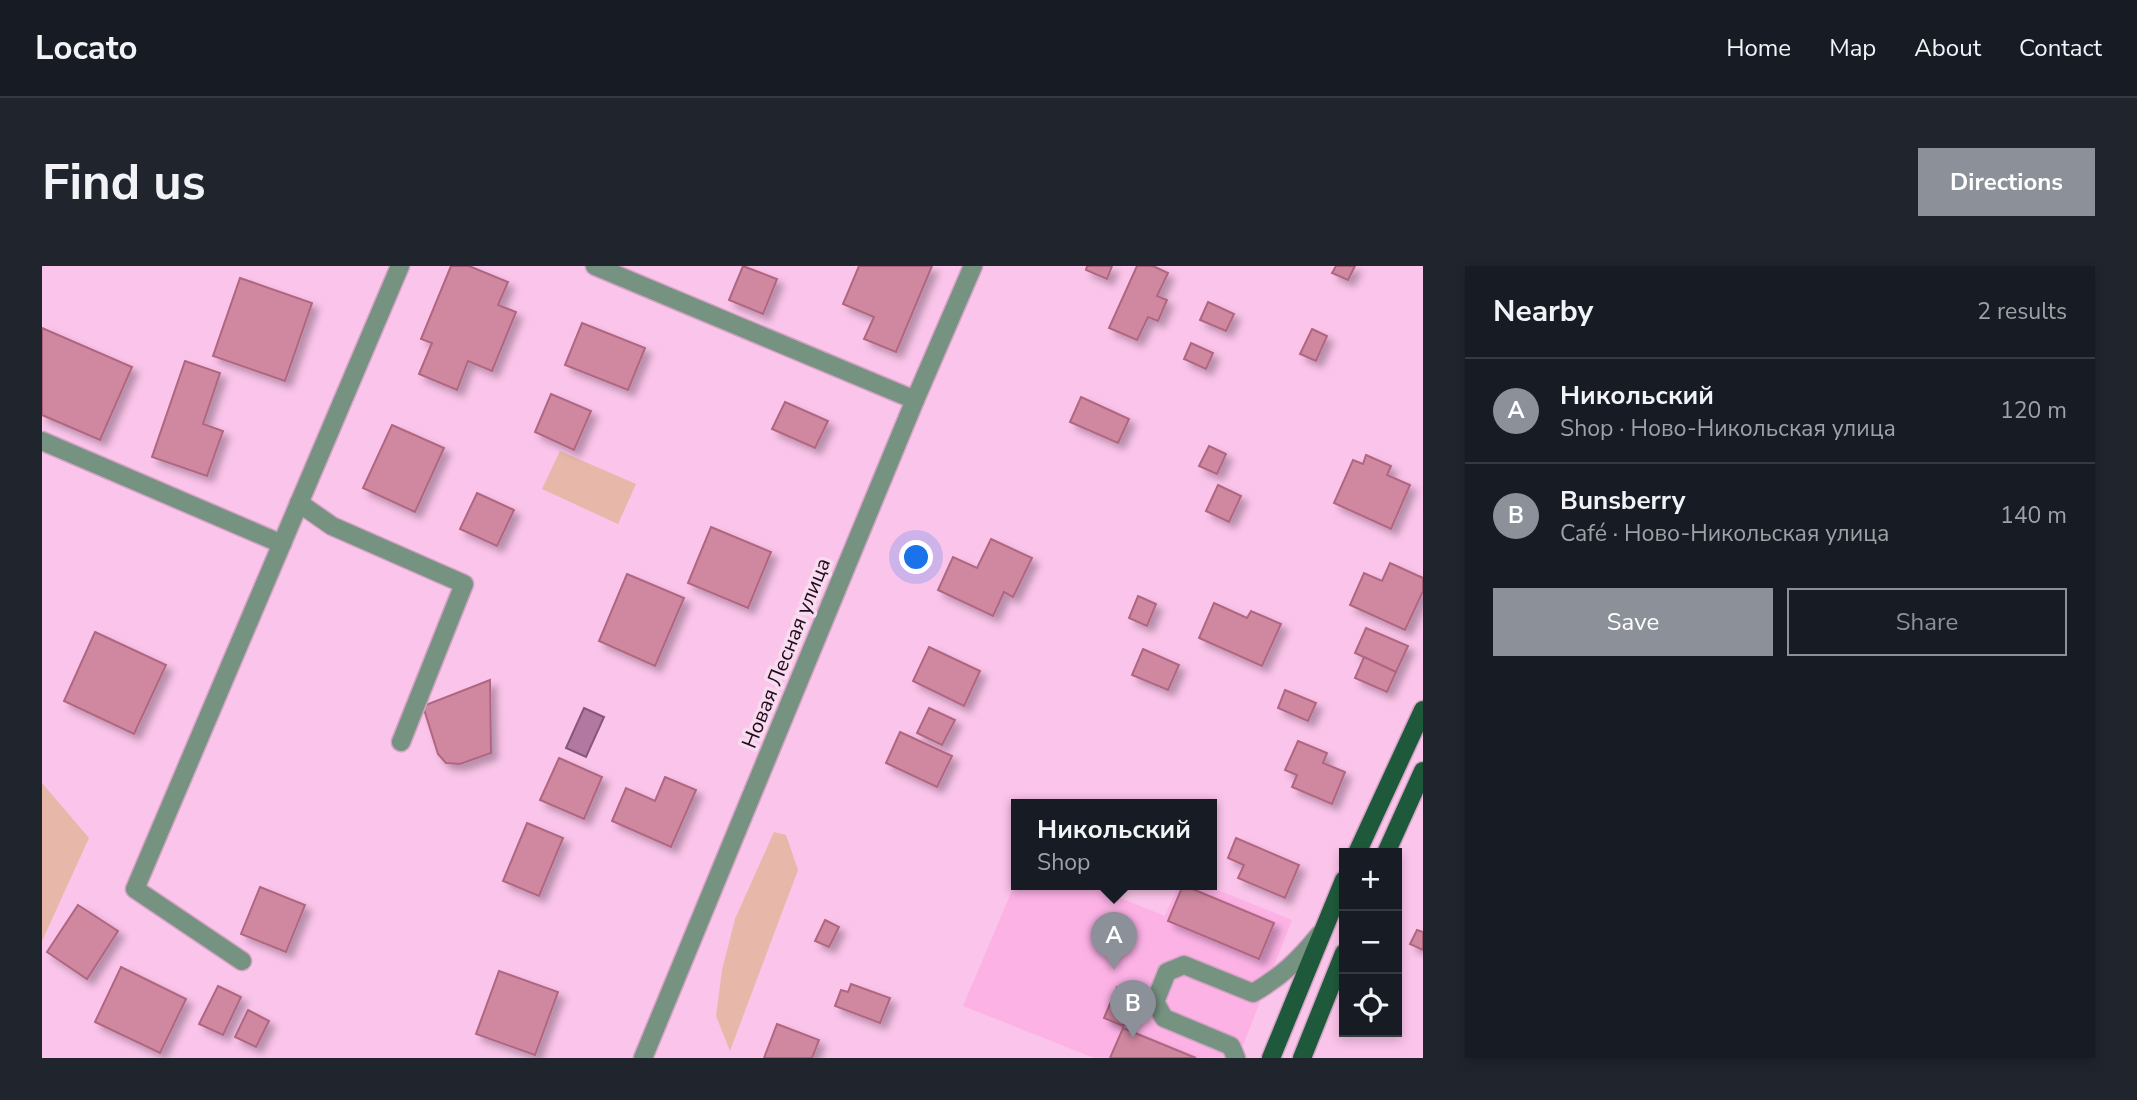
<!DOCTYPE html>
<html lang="en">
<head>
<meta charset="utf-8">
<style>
	body { margin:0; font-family:"Nunito Sans",sans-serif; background:#20242c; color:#f1f3f6 }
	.controls { position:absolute; right:21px; bottom:21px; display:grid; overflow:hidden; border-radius:0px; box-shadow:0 4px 10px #0003 }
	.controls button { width:63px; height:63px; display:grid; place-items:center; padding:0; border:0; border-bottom:2px solid #363941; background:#171b24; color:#f1f3f6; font:35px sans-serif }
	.you { position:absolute; left:875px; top:292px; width:24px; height:24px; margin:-18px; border:5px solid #fff; border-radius:50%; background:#1a73e8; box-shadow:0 0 0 10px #1a73e833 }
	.badge { display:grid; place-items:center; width:46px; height:46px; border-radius:50%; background:#8c9099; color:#fff; font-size:23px; font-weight:700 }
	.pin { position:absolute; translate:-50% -58px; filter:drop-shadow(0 2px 4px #0008) }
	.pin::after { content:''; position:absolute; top:37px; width:24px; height:21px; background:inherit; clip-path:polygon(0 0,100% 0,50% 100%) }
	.popup { position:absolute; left:969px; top:533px; width:206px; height:91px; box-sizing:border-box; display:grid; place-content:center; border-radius:0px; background:#171b24; filter:drop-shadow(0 2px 5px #0005); font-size:23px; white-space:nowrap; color:#9ea1a6 }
	.popup b { font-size:26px; color:#f1f3f6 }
	.popup::after { content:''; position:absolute; left:50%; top:100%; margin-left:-14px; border:14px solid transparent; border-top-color:#171b24 }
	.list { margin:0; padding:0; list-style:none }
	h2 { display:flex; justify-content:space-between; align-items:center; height:91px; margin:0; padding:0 28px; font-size:30px }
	h2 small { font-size:23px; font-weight:400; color:#9ea1a6 }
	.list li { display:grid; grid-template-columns:46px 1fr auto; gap:21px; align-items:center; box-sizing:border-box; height:105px; padding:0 28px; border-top:2px solid #363941 }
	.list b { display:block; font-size:26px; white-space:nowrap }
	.list p { margin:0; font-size:23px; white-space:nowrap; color:#9ea1a6 }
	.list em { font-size:23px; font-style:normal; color:#9ea1a6 }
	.actions { display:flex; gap:14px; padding:21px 28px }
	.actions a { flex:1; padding:16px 0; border:2px solid #8c9099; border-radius:0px; text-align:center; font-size:24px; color:#8c9099 }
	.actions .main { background:#8c9099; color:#fff }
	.icon { flex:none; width:38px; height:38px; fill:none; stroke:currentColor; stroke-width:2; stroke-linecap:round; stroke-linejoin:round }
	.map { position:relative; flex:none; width:1381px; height:792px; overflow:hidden; border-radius:0px }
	header { display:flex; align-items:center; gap:42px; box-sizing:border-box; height:98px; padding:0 35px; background:#171b24; border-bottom:2px solid #363941 }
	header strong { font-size:33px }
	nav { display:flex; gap:38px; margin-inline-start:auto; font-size:24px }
	.intro { display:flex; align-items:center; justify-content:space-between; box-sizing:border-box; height:168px; padding:0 42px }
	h1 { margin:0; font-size:49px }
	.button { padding:18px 32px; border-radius:0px; background:#8c9099; color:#fff; font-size:24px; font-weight:700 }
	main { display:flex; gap:42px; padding:0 42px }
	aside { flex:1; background:#171b24; border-radius:0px; box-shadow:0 4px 10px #0003 }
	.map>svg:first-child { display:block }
</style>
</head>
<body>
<header>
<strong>Locato</strong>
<nav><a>Home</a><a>Map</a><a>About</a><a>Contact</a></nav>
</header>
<div class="intro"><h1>Find us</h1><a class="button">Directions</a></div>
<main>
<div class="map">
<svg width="1381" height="792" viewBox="0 0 1381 792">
	<defs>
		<filter id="shadow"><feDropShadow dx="6" dy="6" stdDeviation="3.5" flood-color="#0004"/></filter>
	</defs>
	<rect width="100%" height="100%" fill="#fbc4ea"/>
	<polygon fill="#fdb2e6" points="974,615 974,618 1043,618 1123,650 1137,618 1161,618 1250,654 1196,792 1052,792 921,740"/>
	<g fill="#e7b8aa">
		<polygon points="518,185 594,218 576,258 500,223"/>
		<polygon points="0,517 47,572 0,675"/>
		<polygon points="732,566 744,569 756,604 688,785 674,750 680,704 693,653"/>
	</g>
	<polygon fill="#b278a1" stroke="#865779" stroke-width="2" points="542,442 562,451 544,491 524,482"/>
	<g fill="#cf88a0" stroke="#b06680" stroke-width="2" filter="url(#shadow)">
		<polygon points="409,0 427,0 466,16 456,39 474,46 450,105 426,95 415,124 377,108 390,77 379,73"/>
		<polygon points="701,0 735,13 721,48 687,34"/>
		<polygon points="817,0 890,0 854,86 822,73 832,51 801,38"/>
		<polygon points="1045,0 1070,0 1065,13 1044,4"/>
		<polygon points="1095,0 1111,0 1126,7 1115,30 1125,34 1116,55 1106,51 1095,74 1067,62"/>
		<polygon points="1294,0 1313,0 1306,14 1290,7"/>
		<polygon points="198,12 270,37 243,115 171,90"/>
		<polygon points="1166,36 1192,48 1184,65 1158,54"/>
		<polygon points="540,57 603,82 586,124 523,99"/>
		<polygon points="0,62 90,101 58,174 0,149"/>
		<polygon points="1270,63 1285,70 1274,95 1258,88"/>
		<polygon points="1149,77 1171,87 1164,103 1142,93"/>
		<polygon points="143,95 178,107 161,158 181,165 165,210 110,191"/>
		<polygon points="509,128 549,145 532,184 493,166"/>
		<polygon points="1039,131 1087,153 1076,177 1028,156"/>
		<polygon points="743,136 786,155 773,182 730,163"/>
		<polygon points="350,159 402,182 373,246 321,222"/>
		<polygon points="1167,180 1184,188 1175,208 1157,200"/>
		<polygon points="1324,189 1349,200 1345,209 1368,219 1349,263 1292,237 1311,194 1321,198"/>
		<polygon points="1176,219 1199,230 1187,256 1164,245"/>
		<polygon points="435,227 472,244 455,280 418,263"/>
		<polygon points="669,261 729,286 706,342 646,317"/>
		<polygon points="949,273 990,292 971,331 962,326 951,350 896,324 911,291 935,302"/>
		<polygon points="1348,297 1381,312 1381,325 1363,364 1308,339 1322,307 1340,315"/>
		<polygon points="585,308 642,332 613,400 557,375"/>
		<polygon points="1096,330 1114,338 1105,360 1087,352"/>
		<polygon points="1172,337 1205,352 1209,345 1239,358 1220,400 1157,372"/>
		<polygon points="1324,362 1366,380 1354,406 1313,387"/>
		<polygon points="53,366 124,399 92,468 22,435"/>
		<polygon points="887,381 938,405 922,440 871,415"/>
		<polygon points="1101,383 1137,399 1126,424 1090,409"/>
		<polygon points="1322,391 1354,406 1345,426 1313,412"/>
		<polygon points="448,414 449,487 418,498 404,497 396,488 381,440"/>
		<polygon points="1243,424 1274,437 1266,455 1236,442"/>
		<polygon points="887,442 913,454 900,479 875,467"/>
		<polygon points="858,466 910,490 895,521 844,497"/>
		<polygon points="1256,475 1285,487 1281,497 1303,506 1290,538 1250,521 1255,509 1243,504"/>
		<polygon points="517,492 560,511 542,553 498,534"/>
		<polygon points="623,511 654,524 629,581 570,555 584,522 613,535"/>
		<polygon points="485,557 521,572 497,630 461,615"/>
		<polygon points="1194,572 1257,599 1243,632 1196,612 1202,599 1186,592"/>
		<polygon points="1141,619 1232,657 1217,693 1126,655"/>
		<polygon points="218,621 263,639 244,686 199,668"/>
		<polygon points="36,639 76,665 45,713 5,686"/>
		<polygon points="783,654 797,661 787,681 773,675"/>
		<polygon points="1375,664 1381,666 1381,684 1368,678"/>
		<polygon points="79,701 144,733 118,787 53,756"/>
		<polygon points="457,705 516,726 493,789 434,768"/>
		<polygon points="809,718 848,732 838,757 793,740 799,724 806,726"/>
		<polygon points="176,720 199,731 181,769 157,758"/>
		<polygon points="1075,721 1093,728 1081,760 1062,752"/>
		<polygon points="206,744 227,755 214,781 193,771"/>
		<polygon points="735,758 777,774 770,792 722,792"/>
		<polygon points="1081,762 1154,792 1068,792"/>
	</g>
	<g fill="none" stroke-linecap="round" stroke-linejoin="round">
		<defs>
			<g id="minor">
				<polyline points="553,0 873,134"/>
				<polyline points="0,175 240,278"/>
				<polyline points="257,237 290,260 422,318 359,476"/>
				<polyline points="200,695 93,623 358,0"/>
				<polyline points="601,792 873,134 931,0"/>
				<path d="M1194,792L1189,780L1122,752L1113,736L1125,706L1142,699L1211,727C1240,710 1257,694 1278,668"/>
			</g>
			<g id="major">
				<polyline points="1315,587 1381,444"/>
				<polyline points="1344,587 1381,505"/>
				<polyline points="1229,792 1302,614"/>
				<polyline points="1260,792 1302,687"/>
			</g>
		</defs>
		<use href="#minor" stroke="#d4a3c5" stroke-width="21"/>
		<use href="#major" stroke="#d4a3c5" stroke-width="21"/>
		<use href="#minor" stroke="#769281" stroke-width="18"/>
		<use href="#major" stroke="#1f593b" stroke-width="18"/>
	</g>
	<g text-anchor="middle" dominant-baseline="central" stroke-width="7" stroke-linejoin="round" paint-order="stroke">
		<g font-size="21" fill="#210a1b" stroke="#f7dbee">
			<text transform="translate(744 387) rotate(-68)">Новая Лесная улица</text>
		</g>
	</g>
</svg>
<div class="controls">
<button>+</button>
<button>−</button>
<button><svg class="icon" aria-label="locate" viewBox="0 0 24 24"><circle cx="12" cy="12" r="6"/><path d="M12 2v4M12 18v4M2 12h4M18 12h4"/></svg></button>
</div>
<div class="you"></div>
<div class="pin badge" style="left:1072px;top:704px">A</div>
<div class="popup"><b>Никольский</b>Shop</div>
<div class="pin badge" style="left:1091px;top:772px">B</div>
</div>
<aside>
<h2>Nearby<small>2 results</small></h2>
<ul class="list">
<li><span class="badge">A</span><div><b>Никольский</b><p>Shop · Ново-Никольская улица</p></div><em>120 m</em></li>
<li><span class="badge">B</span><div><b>Bunsberry</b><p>Café · Ново-Никольская улица</p></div><em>140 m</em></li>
</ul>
<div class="actions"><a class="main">Save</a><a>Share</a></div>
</aside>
</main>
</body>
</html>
